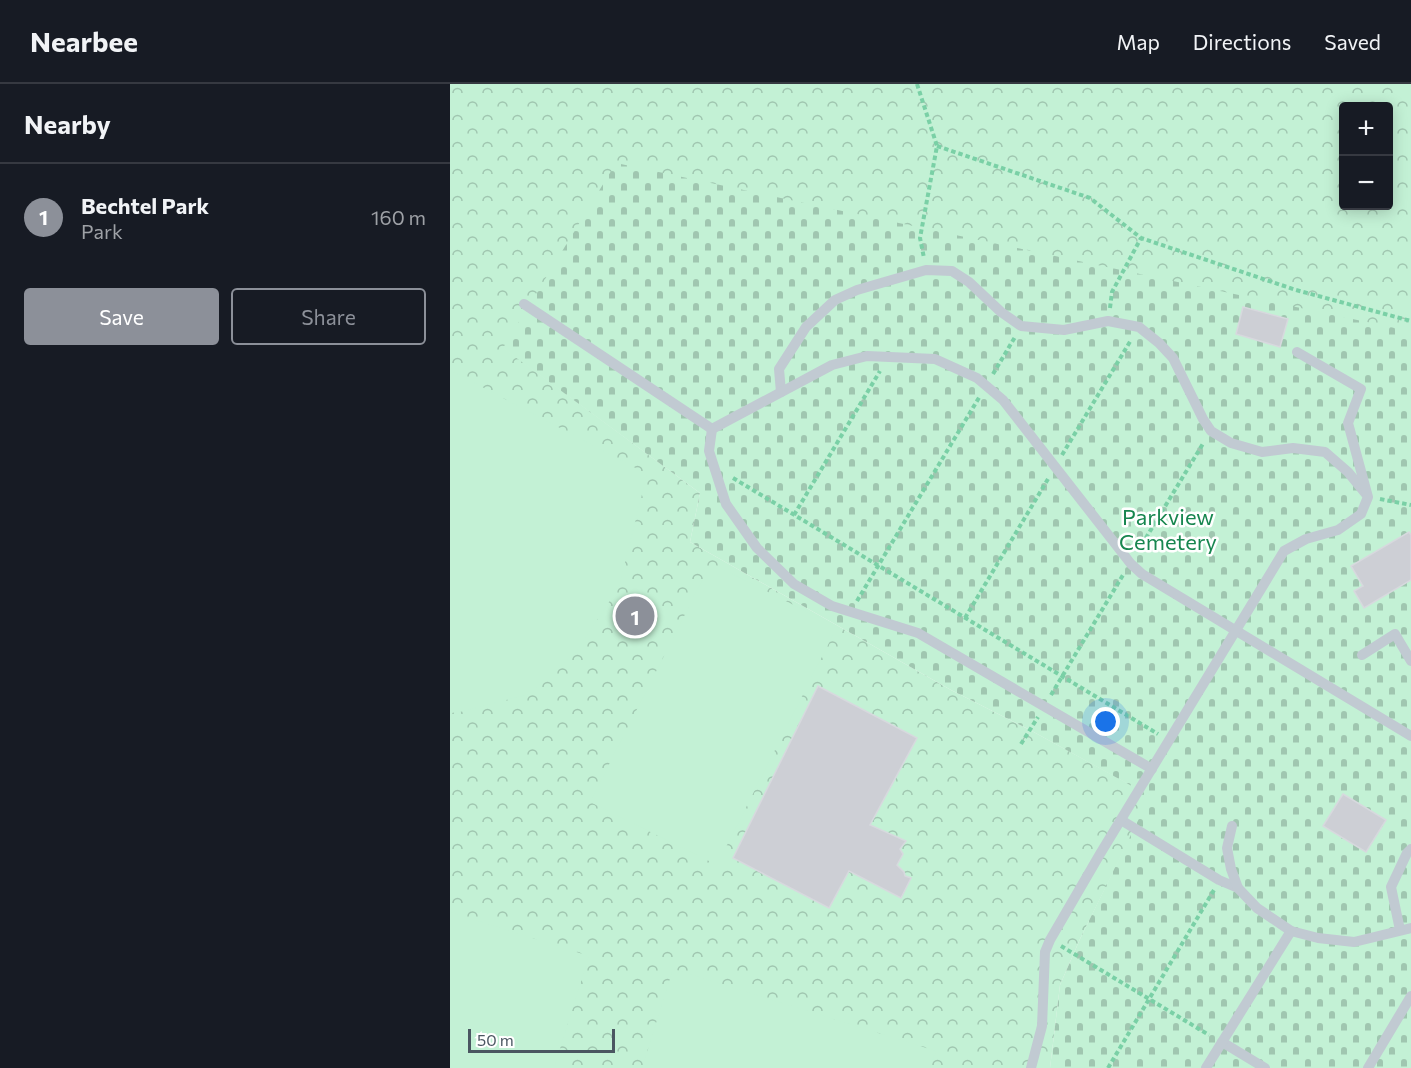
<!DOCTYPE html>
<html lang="en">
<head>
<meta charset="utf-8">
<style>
	body { margin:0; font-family:Commissioner,sans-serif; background:#20242c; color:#f1f3f6 }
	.controls { position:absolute; right:18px; top:18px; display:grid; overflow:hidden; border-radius:6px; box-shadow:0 3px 15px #0003 }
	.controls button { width:54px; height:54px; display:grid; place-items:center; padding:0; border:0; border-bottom:2px solid #363941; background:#171b24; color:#f1f3f6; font:30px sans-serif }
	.scale { position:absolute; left:18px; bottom:15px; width:147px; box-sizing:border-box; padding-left:6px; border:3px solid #4a5661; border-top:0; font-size:16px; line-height:21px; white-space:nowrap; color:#4a5661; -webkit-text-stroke:4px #fff; paint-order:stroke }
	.you { position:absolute; left:656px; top:638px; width:21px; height:21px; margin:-15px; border:4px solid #fff; border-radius:50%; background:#1a73e8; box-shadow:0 0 0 9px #1a73e833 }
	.badge { display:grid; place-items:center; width:39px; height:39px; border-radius:50%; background:#8c9099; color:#fff; font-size:20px; font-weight:700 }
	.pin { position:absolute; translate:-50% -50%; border:3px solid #fff; box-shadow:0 2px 6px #0006 }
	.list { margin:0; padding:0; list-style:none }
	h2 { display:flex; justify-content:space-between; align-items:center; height:78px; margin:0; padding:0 24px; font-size:26px }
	h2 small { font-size:20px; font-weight:400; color:#9ea1a6 }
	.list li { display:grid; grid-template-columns:39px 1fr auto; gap:18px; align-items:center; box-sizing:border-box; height:108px; padding:0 24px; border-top:2px solid #363941 }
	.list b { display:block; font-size:22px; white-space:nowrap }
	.list p { margin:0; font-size:20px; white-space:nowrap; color:#9ea1a6 }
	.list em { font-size:20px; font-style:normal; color:#9ea1a6 }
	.actions { display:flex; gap:12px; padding:18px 24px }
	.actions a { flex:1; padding:14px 0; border:2px solid #8c9099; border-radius:6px; text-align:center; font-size:21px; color:#8c9099 }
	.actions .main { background:#8c9099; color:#fff }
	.map { position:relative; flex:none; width:961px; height:984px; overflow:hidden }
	header { display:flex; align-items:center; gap:36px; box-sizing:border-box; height:84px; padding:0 30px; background:#171b24; border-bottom:2px solid #363941 }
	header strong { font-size:28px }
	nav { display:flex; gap:33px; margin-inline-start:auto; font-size:21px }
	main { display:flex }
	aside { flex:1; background:#171b24 }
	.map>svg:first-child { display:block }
</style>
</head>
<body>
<header>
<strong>Nearbee</strong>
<nav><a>Map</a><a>Directions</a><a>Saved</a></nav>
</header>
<main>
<aside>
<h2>Nearby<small></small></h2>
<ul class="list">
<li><span class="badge">1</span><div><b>Bechtel Park</b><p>Park</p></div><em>160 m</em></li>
</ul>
<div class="actions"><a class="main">Save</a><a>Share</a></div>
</aside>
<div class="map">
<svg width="961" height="984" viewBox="0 0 961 984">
	<defs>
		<pattern id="forest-crowns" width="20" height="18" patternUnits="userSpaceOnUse" patternTransform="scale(1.5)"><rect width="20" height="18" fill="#c3f1d5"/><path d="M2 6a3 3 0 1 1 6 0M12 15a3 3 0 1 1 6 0" fill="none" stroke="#a0c6b0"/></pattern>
		<pattern id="cemetery-stones" width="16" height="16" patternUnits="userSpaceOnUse" patternTransform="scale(1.5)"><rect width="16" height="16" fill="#c3f1d5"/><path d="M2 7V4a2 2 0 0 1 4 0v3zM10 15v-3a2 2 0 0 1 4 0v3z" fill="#a0c6b0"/></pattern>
	</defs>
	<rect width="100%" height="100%" fill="#f5f3f3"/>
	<path fill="url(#forest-crowns)" fill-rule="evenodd" d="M0,0H961V277L90,206L54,264L250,409L240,458L501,606L580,646L701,712L630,855L610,901L600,984H0ZM894,22H938V122H894Z"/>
	<polygon fill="url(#cemetery-stones)" points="166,79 959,247 961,249 961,984 600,984 610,901 630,855 700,712 580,646 501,606 240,458 250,409 53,264"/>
	<g fill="#c3f1d5">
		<polygon points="0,286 197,390 169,503 125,569 79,610 10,628 0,629"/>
		<polygon points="261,479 387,543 267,781 140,718"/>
		<polygon points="0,828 139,872 104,984 0,984"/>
		<polygon points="223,885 486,967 480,984 192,984"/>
	</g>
	<g fill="#cdcfd5" stroke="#d7d9de" stroke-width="1.5">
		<polygon points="793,223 838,235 830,263 786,250"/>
		<polygon points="959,448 961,451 961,496 914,524 904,507 913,502 901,482"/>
		<polygon points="368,602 467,654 420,741 456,757 450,765 453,770 447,781 454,788 455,792 461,794 451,814 399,787 379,824 283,774"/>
		<polygon points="893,710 936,736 916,768 873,742"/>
	</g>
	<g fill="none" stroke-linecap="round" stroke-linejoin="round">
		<g stroke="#7ad0a6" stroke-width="4" stroke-dasharray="4.5 3" stroke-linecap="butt">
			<polyline points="467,0 487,62 470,154 474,174"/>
			<polyline points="487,62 640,114 691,154 846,206 961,237"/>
			<polyline points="660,224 662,208 691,154"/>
			<polyline points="543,290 565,253"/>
			<polyline points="612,371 681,256"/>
			<polyline points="283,394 708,650"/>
			<polyline points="930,415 961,421"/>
			<polyline points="344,431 430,287"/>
			<polyline points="688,467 754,358"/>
			<polyline points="407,517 530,312"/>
			<polyline points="515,534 598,395"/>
			<polyline points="601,611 673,491"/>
			<polyline points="571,660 588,633"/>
			<polyline points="611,862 759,951"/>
			<polyline points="658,984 764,806"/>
		</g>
		<g stroke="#c1cad2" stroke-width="10">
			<polyline points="74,220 262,345"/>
			<polyline points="331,308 329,285 356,243 385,216 407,206 476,186 502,187 519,198 551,228 571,242 614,246 658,237 689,243 709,259 723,274 753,335 761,347 781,359 812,368 843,364 875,368 898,388 916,410"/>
			<polyline points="262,345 382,281 417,272 485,275 527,294 553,316 681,480 692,490 961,652"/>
			<polyline points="262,345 259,367 276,420 307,464 344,500 382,522 468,549 702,685"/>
			<polyline points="912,571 945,550 961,577"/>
			<polyline points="671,736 769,796 788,804"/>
			<polyline points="782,742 777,764 781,785 788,804 807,824 841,847 868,854 904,858 961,844"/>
			<polyline points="950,846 941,803 957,769 961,765"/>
			<polyline points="772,958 815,984"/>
			<polyline points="581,984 592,942 595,868 600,856 650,770 834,467 856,455 888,446 911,430 918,413 898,339 911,305 847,268"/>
			<polyline points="756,984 841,847"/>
			<polyline points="918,984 961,912"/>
		</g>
	</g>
	<g text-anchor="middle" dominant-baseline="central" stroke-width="5" stroke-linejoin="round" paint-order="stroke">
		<g font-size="22" fill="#17864f" stroke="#fff">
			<text x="718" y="432">Parkview<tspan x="718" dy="25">Cemetery</tspan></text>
		</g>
	</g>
</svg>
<div class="controls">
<button>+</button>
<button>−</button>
</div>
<div class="scale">50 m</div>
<div class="you"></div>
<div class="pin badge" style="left:185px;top:532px">1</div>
</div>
</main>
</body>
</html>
